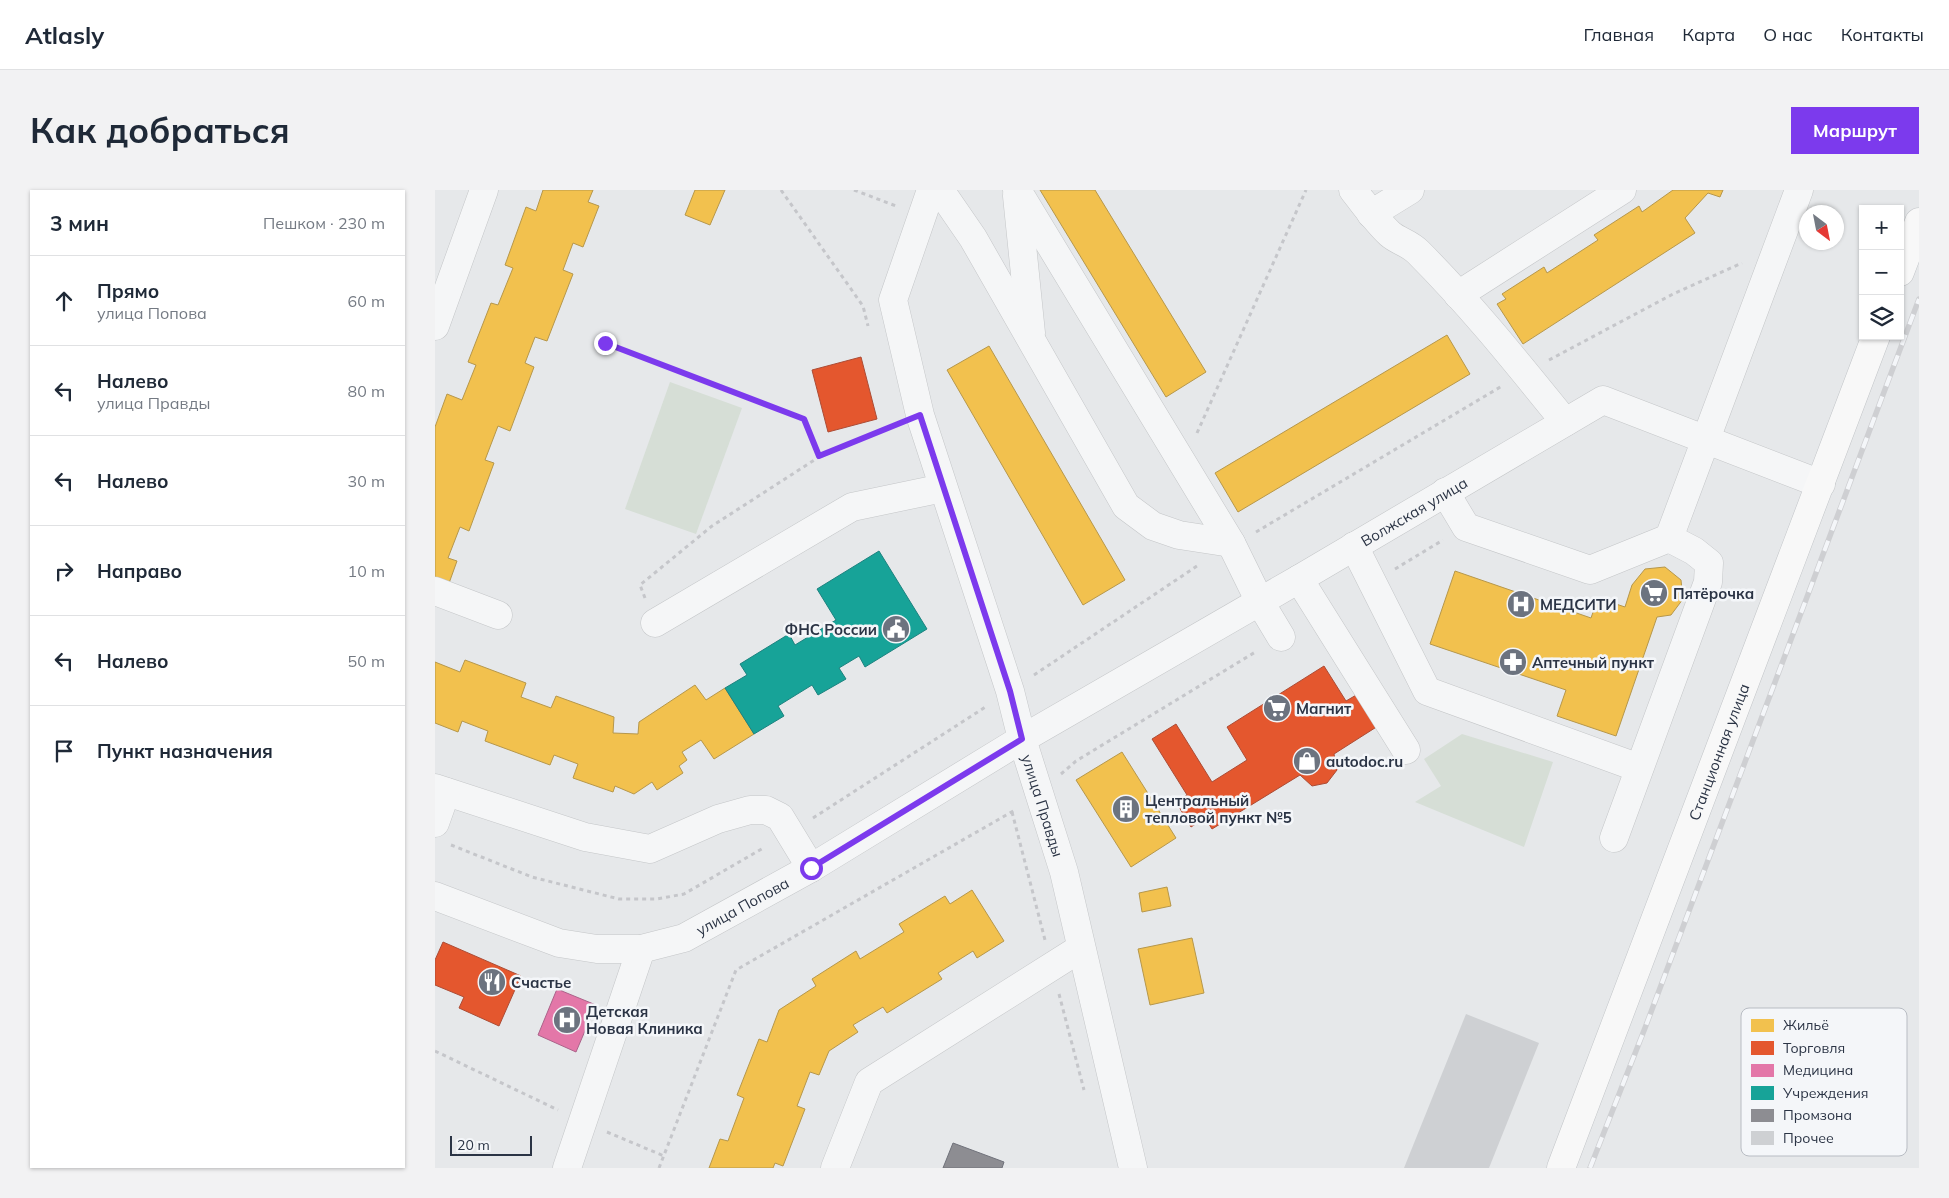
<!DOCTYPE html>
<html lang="ru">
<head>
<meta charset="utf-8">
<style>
	body { margin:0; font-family:Mulish,sans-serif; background:#f2f2f3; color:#1f2937 }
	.controls { position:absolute; right:15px; top:15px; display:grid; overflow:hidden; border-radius:0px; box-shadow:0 1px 4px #0004 }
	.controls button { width:45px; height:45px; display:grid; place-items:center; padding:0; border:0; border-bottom:1px solid #e0e1e3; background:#fff; color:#1f2937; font:25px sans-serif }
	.compass { position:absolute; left:1364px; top:15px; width:45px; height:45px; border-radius:50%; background:#fff; box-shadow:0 1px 4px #0004; rotate:148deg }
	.scale { position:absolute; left:15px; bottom:12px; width:82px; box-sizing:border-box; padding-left:5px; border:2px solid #2b3445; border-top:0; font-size:14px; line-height:18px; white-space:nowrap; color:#2b3445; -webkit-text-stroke:4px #f4f6f9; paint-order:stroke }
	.stop { position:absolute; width:15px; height:15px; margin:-11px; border:4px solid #7c3aed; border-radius:50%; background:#fff }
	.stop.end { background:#7c3aed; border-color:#fff; box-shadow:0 1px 5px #0008 }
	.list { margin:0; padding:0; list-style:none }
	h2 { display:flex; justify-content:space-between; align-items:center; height:65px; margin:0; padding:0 20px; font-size:21px }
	h2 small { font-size:16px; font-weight:400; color:#747a83 }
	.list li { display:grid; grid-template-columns:32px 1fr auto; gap:15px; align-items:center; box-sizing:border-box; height:90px; padding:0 20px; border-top:1px solid #e0e1e3 }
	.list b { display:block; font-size:19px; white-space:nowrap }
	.list p { margin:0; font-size:16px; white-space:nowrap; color:#747a83 }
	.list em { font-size:16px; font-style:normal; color:#747a83 }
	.icon { flex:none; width:28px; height:28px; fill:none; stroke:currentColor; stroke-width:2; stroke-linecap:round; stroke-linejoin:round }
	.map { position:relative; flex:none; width:1484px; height:978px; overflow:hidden; border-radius:0px }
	header { display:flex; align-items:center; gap:30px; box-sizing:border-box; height:70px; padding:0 25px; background:#fff; border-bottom:1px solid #e0e1e3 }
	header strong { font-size:24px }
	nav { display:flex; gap:28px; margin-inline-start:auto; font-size:18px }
	.intro { display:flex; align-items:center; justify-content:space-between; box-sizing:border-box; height:120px; padding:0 30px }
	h1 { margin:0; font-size:35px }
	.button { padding:12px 22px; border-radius:0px; background:#7c3aed; color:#fff; font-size:18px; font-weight:700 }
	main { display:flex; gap:30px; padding:0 30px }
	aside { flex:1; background:#fff; border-radius:0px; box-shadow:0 1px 4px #0004 }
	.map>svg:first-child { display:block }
</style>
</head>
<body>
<header>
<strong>Atlasly</strong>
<nav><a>Главная</a><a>Карта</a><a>О нас</a><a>Контакты</a></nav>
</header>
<div class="intro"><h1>Как добраться</h1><a class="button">Маршрут</a></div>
<main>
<aside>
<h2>3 мин<small>Пешком · 230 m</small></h2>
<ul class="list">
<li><svg class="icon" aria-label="ahead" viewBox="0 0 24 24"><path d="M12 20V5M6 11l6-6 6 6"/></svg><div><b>Прямо</b><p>улица Попова</p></div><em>60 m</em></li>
<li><svg class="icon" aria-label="left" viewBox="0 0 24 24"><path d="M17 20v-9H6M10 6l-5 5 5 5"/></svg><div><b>Налево</b><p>улица Правды</p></div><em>80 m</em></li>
<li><svg class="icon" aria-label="left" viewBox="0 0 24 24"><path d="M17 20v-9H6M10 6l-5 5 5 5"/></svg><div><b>Налево</b></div><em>30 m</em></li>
<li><svg class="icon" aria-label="right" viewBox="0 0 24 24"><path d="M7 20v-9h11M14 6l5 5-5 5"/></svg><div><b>Направо</b></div><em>10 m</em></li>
<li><svg class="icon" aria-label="left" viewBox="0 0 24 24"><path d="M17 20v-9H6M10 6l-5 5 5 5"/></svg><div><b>Налево</b></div><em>50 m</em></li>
<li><svg class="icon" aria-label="arrive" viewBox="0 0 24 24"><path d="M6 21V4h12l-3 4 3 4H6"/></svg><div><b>Пункт назначения</b></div></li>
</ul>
</aside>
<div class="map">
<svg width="1484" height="978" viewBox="0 0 1484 978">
	<rect width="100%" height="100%" fill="#e6e8ea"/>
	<g fill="#d6ded6">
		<polygon points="235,192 307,218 261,344 190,319"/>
		<polygon points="1027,544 1118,572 1089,657 980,612 1006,596 989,569"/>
	</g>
	<g fill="#f2c14e" stroke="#b6974b">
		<polygon points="108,0 158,0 153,12 164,16 148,57 138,53 128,80 138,84 112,151 100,147 90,173 99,177 75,241 63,236 50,270 59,273 34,341 25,337 13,368 22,371 13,396 0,392 0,237 12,204 27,210 41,175 33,172 56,113 63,115 78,78 70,75 91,17 101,21"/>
		<polygon points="260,0 290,0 275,35 250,25"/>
		<polygon points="605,0 660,0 771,182 731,207"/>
		<polygon points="1238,0 1288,0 1285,7 1273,3 1250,28 1260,43 1088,154 1062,114 1071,109 1067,104 1109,77 1112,83 1163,50 1159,45 1204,16 1207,22"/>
		<polygon points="1012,145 1035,184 803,322 780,283"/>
		<polygon points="554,156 690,390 648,415 512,180"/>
		<polygon points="1230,377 1246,390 1248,409 1236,425 1222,427 1181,546 1122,526 1131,500 995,454 1020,381 1156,428 1163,408 1190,417 1197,395 1210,379"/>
		<polygon points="30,470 91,493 86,507 116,518 121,506 179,527 178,543 203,544 204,532 260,495 271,510 290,498 319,544 279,569 266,550 247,562 252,570 244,576 248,583 222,600 217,592 199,604 180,596 178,602 138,588 143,574 119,565 115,575 50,551 53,541 27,531 23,542 0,533 0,472 25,482"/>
		<polygon points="687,562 741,648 696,677 641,590"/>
		<polygon points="732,697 736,716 707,722 704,703"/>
		<polygon points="537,700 569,751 542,768 538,761 503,783 507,789 452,823 448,817 418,835 423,842 394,861 384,885 375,882 362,916 370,919 348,976 340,973 338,978 274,978 285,949 293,951 309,908 302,905 324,849 332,852 344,820 381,796 377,789 421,761 425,769 469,742 464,734 510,706 515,714"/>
		<polygon points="757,748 769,803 715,815 703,759"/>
	</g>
	<g fill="#e4572e" stroke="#ac4c35">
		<polygon points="426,167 442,229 393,242 377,180"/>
		<polygon points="889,476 911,511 923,504 943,536 899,564 902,580 892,593 877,596 865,585 777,639 770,628 756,637 741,612 752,605 717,549 741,534 777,592 812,570 792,537"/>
		<polygon points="8,752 86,786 64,836 24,818 29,807 0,795 0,770"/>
	</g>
	<polygon fill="#e377a8" stroke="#ac638a" points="122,799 161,815 141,862 103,845"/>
	<polygon fill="#17a398" stroke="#1d827f" points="444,361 492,439 430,477 424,466 404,478 411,489 383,505 377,495 343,516 349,526 319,544 290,498 312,485 305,474 354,444 360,455 401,430 382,399"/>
	<polygon fill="#8d8d92" stroke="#70727b" points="518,953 569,972 567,978 508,978"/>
	<polygon fill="#ced0d3" points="1031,824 1104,853 1054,978 969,978"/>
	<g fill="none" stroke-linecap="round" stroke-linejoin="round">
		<defs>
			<g id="minor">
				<path id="s1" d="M496,0L458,110L485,225L575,501L587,549L629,682L698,978"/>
				<polyline points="505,0 538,48 691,316 718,336 744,345 796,353"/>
				<polyline points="582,0 796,353 825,412 846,447"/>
				<path d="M918,0C930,15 941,31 955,44C963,51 974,53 983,62C1036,115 1083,174 1130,232"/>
				<polyline points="582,6 596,143"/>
				<polyline points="936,24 975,0"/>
				<polyline points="1023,105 1187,0"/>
				<polyline points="0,136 49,0"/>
				<polyline points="1010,302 1031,337 1155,380 1234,348"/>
				<polyline points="919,356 992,501 1204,578"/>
				<polyline points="864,389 971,560"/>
				<polyline points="0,401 63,425"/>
				<polyline points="220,433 417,317 508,298"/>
				<polyline points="0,598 150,647 215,659 283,629 315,620 331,620 345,627 376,678"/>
				<polyline points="0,633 11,602"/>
				<polyline points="1179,648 1273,392 1274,373 1259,361 1234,348 1364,0"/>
				<path id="s2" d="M0,706L124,753L162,759H206L249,748L376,678L587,549L864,389L1168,210L1386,294"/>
				<polyline points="132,978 206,759"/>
				<polyline points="400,978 434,892 646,758"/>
			</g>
			<g id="major">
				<polyline points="1465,82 1484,32"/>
				<path id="s3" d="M1126,978L1441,146"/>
			</g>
		</defs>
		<use href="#minor" stroke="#c4c6c8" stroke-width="29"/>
		<use href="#major" stroke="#c2c5c8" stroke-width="29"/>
		<g stroke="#c5c6ca" stroke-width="3" stroke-dasharray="4 4" stroke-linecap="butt">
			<polyline points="346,0 428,116 433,136"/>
			<polyline points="419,0 461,16"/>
			<polyline points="170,153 369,229 384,267 459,236"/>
			<polyline points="1114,170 1238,104 1307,73"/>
			<polyline points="762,243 871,0"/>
			<polyline points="821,342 1067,196"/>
			<polyline points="960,379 1008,350"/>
			<polyline points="210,408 205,395 277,336 384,267"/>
			<polyline points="599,485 762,376"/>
			<polyline points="626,584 641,571 822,461"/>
			<polyline points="577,622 610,750"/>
			<polyline points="378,628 552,516"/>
			<polyline points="16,655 97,687 184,709 222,709 249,704 330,657"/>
			<polyline points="624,804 649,900"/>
			<polyline points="0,861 123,920"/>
			<polyline points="172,942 229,966"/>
			<polyline points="224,978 301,780 580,620"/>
		</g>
		<use href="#minor" stroke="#f5f6f7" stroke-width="28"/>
		<use href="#major" stroke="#f8f8f8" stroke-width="28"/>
		<defs>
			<polyline id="rail" points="1155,978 1210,838 1484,109"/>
		</defs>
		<use href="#rail" stroke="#cecfd2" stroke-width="5.5"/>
		<use href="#rail" stroke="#f4f6f9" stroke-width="4" stroke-dasharray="11" stroke-linecap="butt"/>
	</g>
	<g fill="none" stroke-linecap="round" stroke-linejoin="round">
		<polyline stroke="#7c3aed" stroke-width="6" points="170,153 369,229 384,266 485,225 575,501 587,549 376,678"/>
	</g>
	<defs>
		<symbol id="supermarket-disc" viewBox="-11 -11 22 22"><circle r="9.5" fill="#6c737f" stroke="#f4f6f9"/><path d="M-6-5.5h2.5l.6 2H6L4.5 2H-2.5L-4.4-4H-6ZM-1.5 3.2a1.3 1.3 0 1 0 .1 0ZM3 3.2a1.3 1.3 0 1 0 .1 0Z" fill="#fff"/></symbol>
		<symbol id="hospital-disc" viewBox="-11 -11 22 22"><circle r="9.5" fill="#6c737f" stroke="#f4f6f9"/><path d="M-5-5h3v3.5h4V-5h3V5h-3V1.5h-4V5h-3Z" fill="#fff"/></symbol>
		<symbol id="civic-disc" viewBox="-11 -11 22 22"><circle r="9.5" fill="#6c737f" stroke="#f4f6f9"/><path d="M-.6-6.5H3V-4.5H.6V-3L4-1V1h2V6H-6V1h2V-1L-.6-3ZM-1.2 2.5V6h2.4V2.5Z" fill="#fff"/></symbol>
		<symbol id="pharmacy-disc" viewBox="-11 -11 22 22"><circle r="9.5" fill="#6c737f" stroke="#f4f6f9"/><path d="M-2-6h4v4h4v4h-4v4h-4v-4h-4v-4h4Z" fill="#fff"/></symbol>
		<symbol id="shop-disc" viewBox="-11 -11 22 22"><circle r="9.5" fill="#6c737f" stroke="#f4f6f9"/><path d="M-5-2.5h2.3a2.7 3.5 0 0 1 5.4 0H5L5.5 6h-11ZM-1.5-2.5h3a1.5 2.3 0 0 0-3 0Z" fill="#fff"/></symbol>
		<symbol id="building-disc" viewBox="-11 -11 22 22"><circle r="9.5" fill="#6c737f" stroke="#f4f6f9"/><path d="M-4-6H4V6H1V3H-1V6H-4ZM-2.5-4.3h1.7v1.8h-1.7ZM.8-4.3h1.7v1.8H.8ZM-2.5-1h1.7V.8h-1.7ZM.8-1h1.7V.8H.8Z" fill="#fff"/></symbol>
		<symbol id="restaurant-disc" viewBox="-11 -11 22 22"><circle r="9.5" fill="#6c737f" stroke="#f4f6f9"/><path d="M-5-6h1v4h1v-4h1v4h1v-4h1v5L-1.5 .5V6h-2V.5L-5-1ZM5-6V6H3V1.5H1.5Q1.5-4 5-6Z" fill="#fff"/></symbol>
	</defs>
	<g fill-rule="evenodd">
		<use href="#supermarket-disc" x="1203" y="387" width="32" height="32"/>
		<use href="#hospital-disc" x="1070" y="398" width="32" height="32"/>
		<use href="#civic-disc" x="445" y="423" width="32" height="32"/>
		<use href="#pharmacy-disc" x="1062" y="456" width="32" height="32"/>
		<use href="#supermarket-disc" x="826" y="502" width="32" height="32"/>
		<use href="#shop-disc" x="856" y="555" width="32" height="32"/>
		<use href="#building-disc" x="675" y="603" width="32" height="32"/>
		<use href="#restaurant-disc" x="41" y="776" width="32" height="32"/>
		<use href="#hospital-disc" x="116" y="814" width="32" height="32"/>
	</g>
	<g text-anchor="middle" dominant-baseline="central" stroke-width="5" stroke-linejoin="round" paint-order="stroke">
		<g font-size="15" fill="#2b3445" stroke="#f4f6f9">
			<text stroke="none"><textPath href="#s2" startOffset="1105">Волжская улица</textPath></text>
			<text stroke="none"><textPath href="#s3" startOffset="445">Станционная улица</textPath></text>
			<text stroke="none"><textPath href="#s1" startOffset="644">улица Правды</textPath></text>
			<text stroke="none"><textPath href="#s2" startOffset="326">улица Попова</textPath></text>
		</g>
		<g font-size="15" font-weight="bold" fill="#2b3445" stroke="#f4f6f9" text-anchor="start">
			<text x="1238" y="403">Пятёрочка</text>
			<text x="1105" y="414">МЕДСИТИ</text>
			<text x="442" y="439" text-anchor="end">ФНС России</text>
			<text x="1097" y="472">Аптечный пункт</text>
			<text x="861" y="518">Магнит</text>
			<text x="891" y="571">autodoc.ru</text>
			<text x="710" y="610">Центральный<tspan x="710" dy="17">тепловой пункт №5</tspan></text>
			<text x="76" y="792">Счастье</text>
			<text x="151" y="821">Детская<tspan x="151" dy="17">Новая Клиника</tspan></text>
		</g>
	</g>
	<rect x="1306" y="818" width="166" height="148" rx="8" fill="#f4f6f9" stroke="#b8bcc3" stroke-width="1"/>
	<rect x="1316" y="829" width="23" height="13" fill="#f2c14e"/>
	<rect x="1316" y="851" width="23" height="14" fill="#e4572e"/>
	<rect x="1316" y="874" width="23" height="13" fill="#e377a8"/>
	<rect x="1316" y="896" width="23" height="14" fill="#17a398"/>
	<rect x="1316" y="919" width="23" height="13" fill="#8d8d92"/>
	<rect x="1316" y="941" width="23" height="14" fill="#ced0d3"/>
	<g font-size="14" fill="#2b3445">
		<text x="1348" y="840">Жильё</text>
		<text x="1348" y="863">Торговля</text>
		<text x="1348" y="885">Медицина</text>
		<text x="1348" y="908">Учреждения</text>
		<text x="1348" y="930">Промзона</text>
		<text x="1348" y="953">Прочее</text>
	</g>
</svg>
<div class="controls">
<button>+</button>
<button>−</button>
<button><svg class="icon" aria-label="layers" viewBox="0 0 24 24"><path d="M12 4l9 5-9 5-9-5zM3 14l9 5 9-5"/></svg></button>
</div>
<svg class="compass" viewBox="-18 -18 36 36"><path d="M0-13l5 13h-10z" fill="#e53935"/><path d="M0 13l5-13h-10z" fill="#747a83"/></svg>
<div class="scale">20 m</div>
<div class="stop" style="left:376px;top:678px"></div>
<div class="stop end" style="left:170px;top:153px"></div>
</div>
</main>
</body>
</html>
